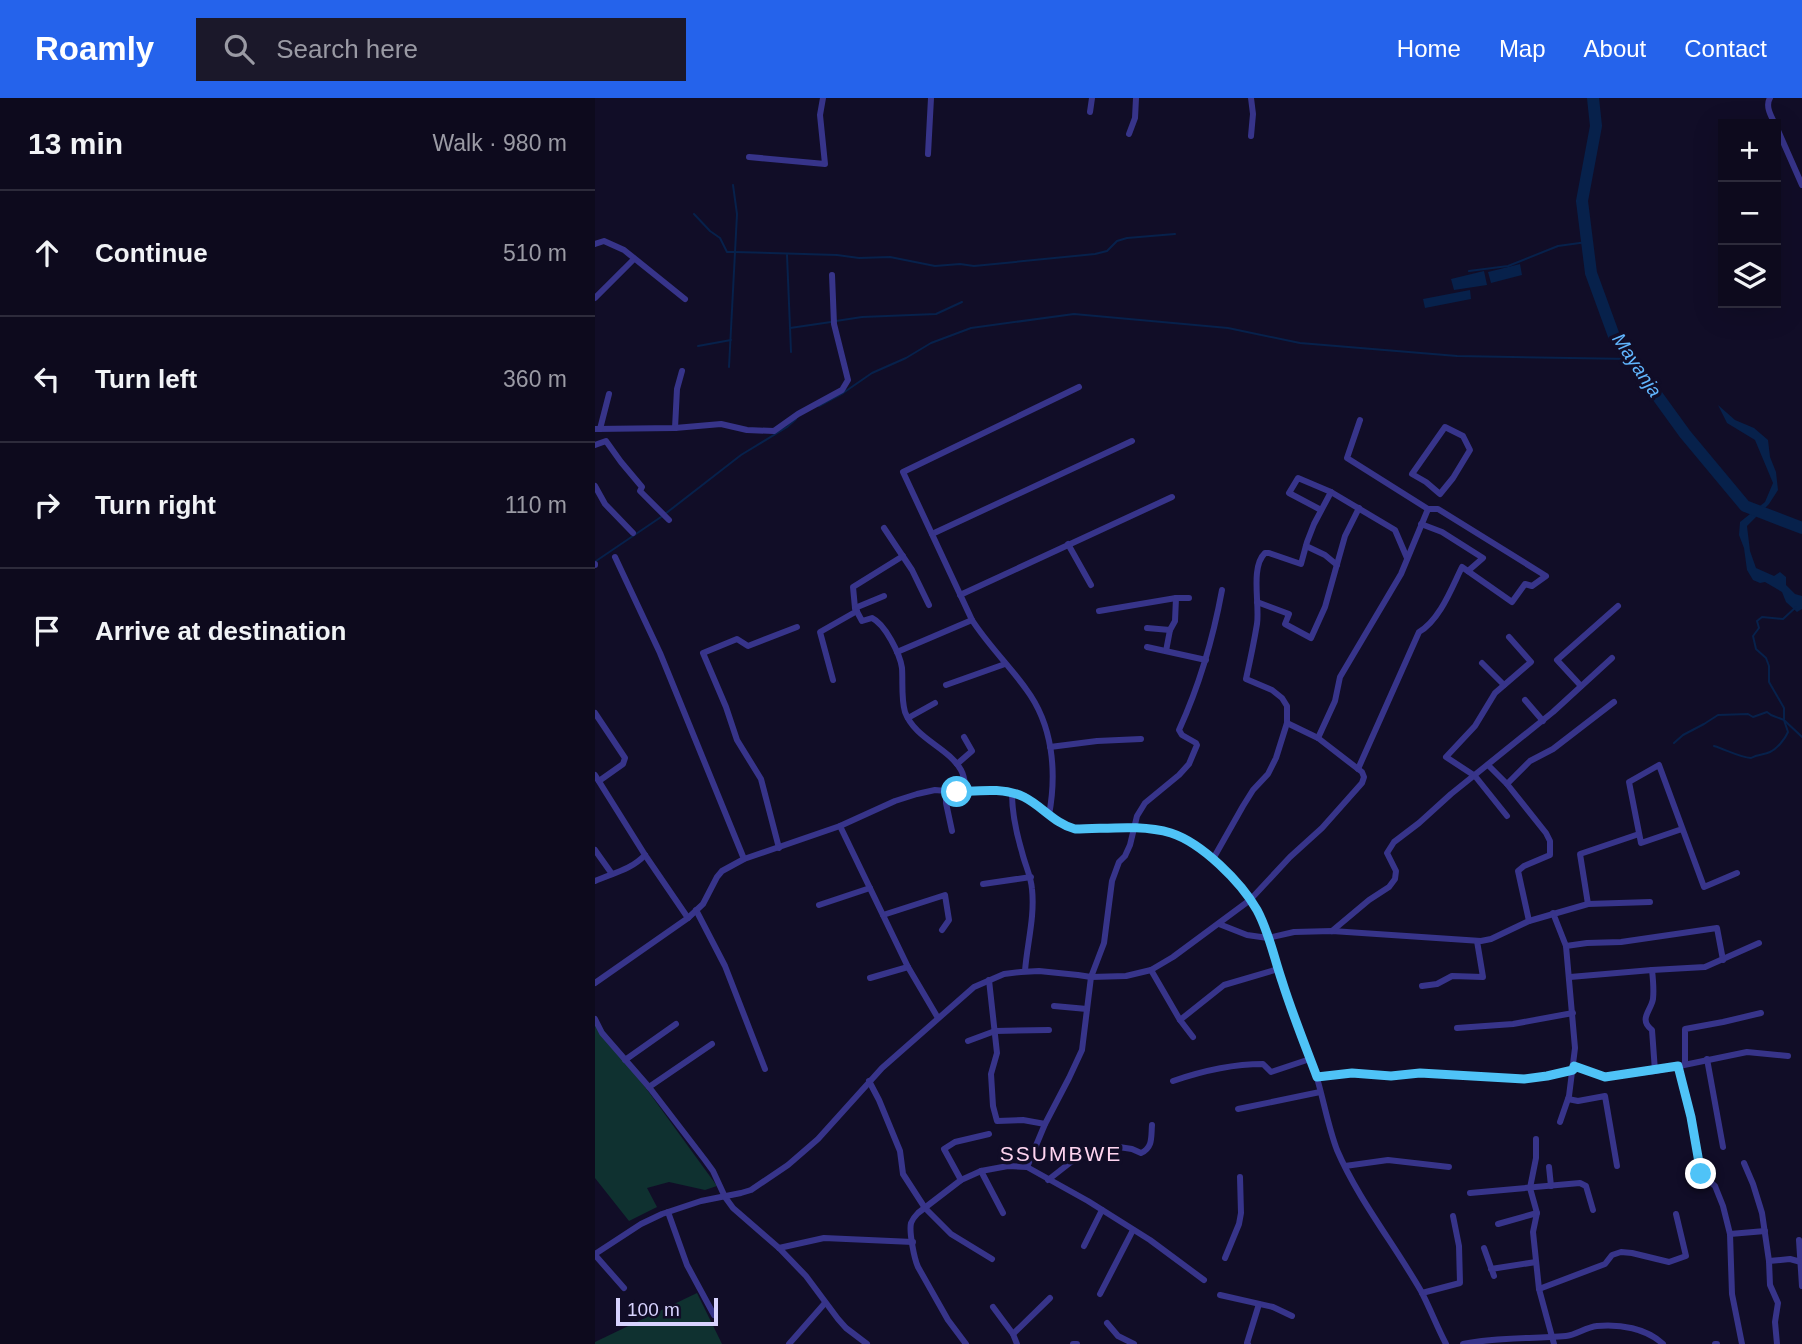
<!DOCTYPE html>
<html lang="en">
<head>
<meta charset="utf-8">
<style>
	body { margin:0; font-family:Arial,sans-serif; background:#1b182a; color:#f1f3f6 }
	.controls { position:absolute; right:21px; top:21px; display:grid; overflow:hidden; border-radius:0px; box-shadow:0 7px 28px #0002 }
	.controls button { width:63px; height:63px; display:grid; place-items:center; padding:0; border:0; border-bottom:2px solid #2d2b3b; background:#0d0a1d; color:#f1f3f6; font:35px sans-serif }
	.scale { position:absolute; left:21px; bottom:18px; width:102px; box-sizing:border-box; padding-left:7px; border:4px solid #d8d3ff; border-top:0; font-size:19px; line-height:24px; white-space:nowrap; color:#d8d3ff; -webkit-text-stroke:5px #110d27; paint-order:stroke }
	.stop { position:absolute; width:21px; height:21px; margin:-16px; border:5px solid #4fc3f7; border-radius:50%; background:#fff }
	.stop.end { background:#4fc3f7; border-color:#fff; box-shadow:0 2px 7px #0008 }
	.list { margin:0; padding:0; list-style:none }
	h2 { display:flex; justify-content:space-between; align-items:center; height:91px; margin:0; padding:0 28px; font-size:30px }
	h2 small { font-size:23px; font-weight:400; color:#9a9aa4 }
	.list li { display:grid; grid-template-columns:46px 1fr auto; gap:21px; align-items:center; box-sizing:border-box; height:126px; padding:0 28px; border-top:2px solid #2d2b3b }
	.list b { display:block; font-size:26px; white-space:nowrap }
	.list em { font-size:23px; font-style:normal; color:#9a9aa4 }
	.icon { flex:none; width:38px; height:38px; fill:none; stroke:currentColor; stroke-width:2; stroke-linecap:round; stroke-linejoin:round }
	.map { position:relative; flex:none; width:1207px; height:1246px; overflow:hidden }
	header { display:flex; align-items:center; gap:42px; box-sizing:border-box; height:98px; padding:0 35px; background:#2563eb; color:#fff }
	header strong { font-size:33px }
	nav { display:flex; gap:38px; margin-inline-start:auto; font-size:24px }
	.search { width:490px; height:63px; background:#1b182a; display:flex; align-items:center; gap:18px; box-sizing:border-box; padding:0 24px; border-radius:0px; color:#9a9aa4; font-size:26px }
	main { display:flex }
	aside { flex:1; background:#0d0a1d }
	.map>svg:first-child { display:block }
</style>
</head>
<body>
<header>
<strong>Roamly</strong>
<div class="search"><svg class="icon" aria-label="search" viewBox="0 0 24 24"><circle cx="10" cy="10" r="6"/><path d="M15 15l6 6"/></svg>Search here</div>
<nav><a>Home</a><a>Map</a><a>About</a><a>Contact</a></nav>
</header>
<main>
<aside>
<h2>13 min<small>Walk · 980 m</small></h2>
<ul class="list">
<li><svg class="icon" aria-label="ahead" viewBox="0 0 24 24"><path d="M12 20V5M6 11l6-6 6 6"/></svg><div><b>Continue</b></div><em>510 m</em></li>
<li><svg class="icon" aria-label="left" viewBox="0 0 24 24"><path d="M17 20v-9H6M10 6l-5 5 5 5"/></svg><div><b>Turn left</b></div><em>360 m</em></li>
<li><svg class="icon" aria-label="right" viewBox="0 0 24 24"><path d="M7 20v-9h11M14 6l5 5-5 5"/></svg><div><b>Turn right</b></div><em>110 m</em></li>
<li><svg class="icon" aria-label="arrive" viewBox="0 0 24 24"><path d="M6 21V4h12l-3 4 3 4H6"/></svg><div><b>Arrive at destination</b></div></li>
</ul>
</aside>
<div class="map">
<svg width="1207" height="1246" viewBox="0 0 1207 1246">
	<rect width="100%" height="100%" fill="#110d27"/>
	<g fill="#0f3130">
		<polygon points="0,920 122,1088 110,1092 74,1084 52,1090 62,1109 34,1123 0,1080"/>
		<polygon points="102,1195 127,1246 0,1246 0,1244"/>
	</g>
	<g fill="#07214b">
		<polygon points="925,166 927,177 896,185 893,174"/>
		<polygon points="889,173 892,187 859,192 856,181"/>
		<polygon points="875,192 876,201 830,210 828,201"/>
		<polygon points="1123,307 1140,322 1159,330 1173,342 1175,359 1181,374 1183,392 1174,406 1152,428 1155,453 1161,470 1179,478 1185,474 1191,479 1191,487 1200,496 1207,498 1207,511 1202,514 1191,504 1187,494 1170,484 1165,485 1158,482 1152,472 1149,450 1144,437 1145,424 1170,404 1178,385 1160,342 1132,325"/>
	</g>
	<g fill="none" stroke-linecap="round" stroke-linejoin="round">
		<g stroke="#07214b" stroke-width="2">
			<polyline points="99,116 115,133 125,140 132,154 139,154 242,157 264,160 295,159 340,168 365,166 379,168 500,156 512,153 522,143 532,140 580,136"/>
			<polyline points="192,157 196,254"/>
			<polyline points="874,173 913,168 963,148 992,144"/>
			<polyline points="241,223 267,219 341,216 367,204"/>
			<polyline points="195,230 236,224"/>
			<polyline points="103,248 136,242"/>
			<polyline points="134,269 142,116 138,87"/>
			<polyline points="224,308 248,295 277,275 311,260 336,245 376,230 479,216 633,230 705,245 862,258 1036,261"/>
			<polyline points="70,416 146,357 192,329 201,321"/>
			<polyline points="1,463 66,419"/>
			<polyline points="1201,509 1188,521 1167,519 1162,523 1164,530 1158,538 1161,551 1171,560 1174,568 1174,584 1189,610 1189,622 1207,639"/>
			<path d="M1079,645L1088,637L1109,626L1123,617L1153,616L1158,619L1172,614L1176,617L1189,622L1193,634C1190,641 1182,651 1175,654C1169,657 1163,656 1156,660C1144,659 1132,652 1119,648"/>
		</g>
		<polyline stroke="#07214b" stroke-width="12" points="998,0 1001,28 987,103 996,175 1019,238 1090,336 1150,408 1207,430"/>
		<g stroke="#37348a" stroke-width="6">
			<polyline points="656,0 658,16 656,38"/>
			<path d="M1175,0C1170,8 1176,18 1180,26"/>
			<polyline points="495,14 497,0"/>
			<polyline points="1181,28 1207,87"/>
			<polyline points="534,36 540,20 541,0"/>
			<polyline points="333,56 336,0"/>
			<polyline points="154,59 230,66 225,17 228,0"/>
			<polyline points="0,146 9,143 29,152 90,201"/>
			<polyline points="0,200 39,161"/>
			<polygon points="850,329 868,338 875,352 858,380 845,396 831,384 817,376"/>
			<polyline points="80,330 82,291 87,273"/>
			<polyline points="0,331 80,330 126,326 152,332 179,333 203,316 247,292 253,282 239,226 237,177"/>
			<polyline points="5,331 14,296"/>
			<polyline points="0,347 11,343 26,364 47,389 45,393 74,422"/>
			<polyline points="0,388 10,406 38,435"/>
			<polyline points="726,412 694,395 703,380 736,394 800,432 812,460"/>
			<polyline points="826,426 847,434 888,460 873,473"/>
			<polyline points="289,430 317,472 334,507"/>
			<polyline points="337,436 537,343"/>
			<polyline points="473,446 496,487"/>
			<polyline points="711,448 730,457 742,467"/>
			<path d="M308,458L258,489L260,510L267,523L277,520C290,526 305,556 307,570C308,585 306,600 310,614C320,641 353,649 366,672C370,679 370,686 371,694"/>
			<polyline points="20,459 65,555 149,761"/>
			<polyline points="0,466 0,467"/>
			<polyline points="365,497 577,399"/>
			<polyline points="662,504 694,516 690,526 716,540 730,509 750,438 764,410"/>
			<polyline points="260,510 289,498"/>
			<polyline points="504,513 581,500 594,500"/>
			<polyline points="377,522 308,374 484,289"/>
			<polyline points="552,530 575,532 580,523 581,500"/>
			<polyline points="552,549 611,562"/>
			<polyline points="571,553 575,532"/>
			<path d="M302,554L377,522C393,547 414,567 431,591C458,627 462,674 454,717"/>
			<polyline points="887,565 909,587"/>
			<polyline points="238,582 225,534 262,513"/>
			<polyline points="351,587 410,566"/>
			<polyline points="986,588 962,562 1023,508"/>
			<polyline points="930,602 948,623"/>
			<polyline points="0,615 30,660 28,666 4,683"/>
			<polyline points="313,620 340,605"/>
			<polyline points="723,640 740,603 745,579 806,476 833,411"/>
			<polyline points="455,649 502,643 546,641"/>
			<polyline points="362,666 377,653 369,639"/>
			<polyline points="893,667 912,686 951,735 955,743 955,757 929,768 923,773 934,823"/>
			<path d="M763,671L824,534C845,522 857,489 867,469L917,504L930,486L937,488L951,478L843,411H833L752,360L765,322"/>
			<polyline points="0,677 50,757 93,820"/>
			<polyline points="912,686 935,663 958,651 1019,604"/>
			<polyline points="351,693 351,705 357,733"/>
			<path d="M417,695C417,716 421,734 427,754C430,767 436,778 437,791C440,819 432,846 430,873"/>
			<polyline points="912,718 880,678 851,659 880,628 900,595 936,564 914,539"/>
			<polyline points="245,728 313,869 343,920"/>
			<polyline points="1087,731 1046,745 1034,684 1064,667 1109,789 1142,775"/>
			<polyline points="184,750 166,681 142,642 131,609 108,555 142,541 153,548 202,529"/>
			<polyline points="0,752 17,776"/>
			<path d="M618,761L648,708L658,692L673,676L681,660L692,625V608L687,600L677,592L651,581C655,563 659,544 662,526C665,507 655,469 670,455H674L706,466L712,444L719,426L736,394"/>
			<path d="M0,783C18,775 36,772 50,757"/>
			<polyline points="388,786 436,779"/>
			<polyline points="993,806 985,756 1044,736"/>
			<polyline points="224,807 275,790"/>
			<polyline points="101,812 130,868 170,971"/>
			<polyline points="958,815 971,848 980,950 974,998 965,1024"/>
			<polyline points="288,817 350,797 354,822 347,832"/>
			<polyline points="624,826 652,837 673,840 699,834 737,833 886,843 896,841 934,823 993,806 1055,804"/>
			<polyline points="737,833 774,802 794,789 800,781 801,773 792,755 799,744 824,725 856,696 958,614 1017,560"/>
			<polyline points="971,848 992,845 1026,844 1122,830 1128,862"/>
			<polyline points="556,872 585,922 598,939"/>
			<path d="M1057,872C1058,881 1059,892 1058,901C1056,913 1043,921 1057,932L1060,973"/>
			<polyline points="975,879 1057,872 1110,869 1164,845"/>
			<polyline points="275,880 313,869"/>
			<polyline points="394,882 402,955 396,976 398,1008 402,1023 428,1022 450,1026"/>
			<path d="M0,885L93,820L108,806L122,779L127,773L149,761L245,728L300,703L322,696L340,692L362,694L408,693L417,695L430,699L471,729L480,731C511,731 545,726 575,735C607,745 645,783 661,811C674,831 679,858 686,881C697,914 712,946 722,980C729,1004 733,1028 742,1052C763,1101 799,1146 826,1193C835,1210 842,1229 851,1246"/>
			<polyline points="827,888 842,886 857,878 888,879 882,843"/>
			<polyline points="459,908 492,911"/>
			<polyline points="0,921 7,935 54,989 110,1062 118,1073 130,1099 138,1110 184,1150 211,1178 243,1221 251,1230 272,1246"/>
			<polyline points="585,922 629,887 683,871"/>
			<polyline points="862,930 918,926 978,915"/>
			<polyline points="373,943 400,933 454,932"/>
			<polyline points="1112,961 1128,1049"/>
			<polyline points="30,962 81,926"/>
			<polyline points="1090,966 1090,931 1128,924 1166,915"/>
			<polyline points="979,968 1010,979 1060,973 1152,954 1193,958"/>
			<polyline points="1083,968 1095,1019 1106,1076 1120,1088 1128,1108 1135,1136 1137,1196 1147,1246"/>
			<polyline points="722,979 757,975 796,978 825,975 929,981 952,978 978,972"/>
			<polyline points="274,983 284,1002 305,1053 308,1076 330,1110 356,1136 397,1161"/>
			<path d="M578,983C607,973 637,966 668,966L676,974L715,961"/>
			<polyline points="54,989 117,946"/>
			<polyline points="973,1001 983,1003 1010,998 1022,1068"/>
			<polyline points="643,1011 725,994"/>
			<polyline points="941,1041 941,1060 935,1090 942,1115 938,1134 944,1191 959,1246"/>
			<polyline points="1149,1065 1158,1086 1167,1115 1174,1163 1175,1187 1183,1205 1180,1224 1182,1246"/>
			<polyline points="750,1068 793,1062 854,1069"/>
			<path d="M432,1069L450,1026L474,980L487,952L496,879L509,845L517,783L524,764L530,758L535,747L542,718L550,705L584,677L594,666L602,647L601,645L587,637L584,632C605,586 618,541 627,492"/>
			<polyline points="954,1069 956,1088"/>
			<polyline points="386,1073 408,1115"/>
			<polyline points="366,1082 349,1051 360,1044 394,1036"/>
			<path d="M453,1082L476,1064L491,1057L524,1049L537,1051L546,1055C558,1050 556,1039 557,1027"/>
			<polyline points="875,1095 985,1085 991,1088 998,1112"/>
			<polyline points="73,1114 92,1167 119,1217"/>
			<polyline points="903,1126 942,1115"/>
			<polyline points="1135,1136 1170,1133"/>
			<polyline points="1204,1142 1207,1188"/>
			<polyline points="489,1148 507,1112"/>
			<polyline points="184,1150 229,1140 318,1144"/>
			<polyline points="889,1150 899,1178"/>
			<polyline points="0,1156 46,1126 67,1116 106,1103 146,1095 156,1092 193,1067 223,1041 287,970 379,889 409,876 426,874 444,873 483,877 496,879 531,878 556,872 578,859 655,802 695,759 727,730 767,685 769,679 767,674 723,640 692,625"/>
			<polyline points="0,1157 29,1190"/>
			<polyline points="630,1160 644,1126 646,1115 645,1079"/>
			<polyline points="1174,1163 1195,1161 1206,1164"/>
			<polyline points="896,1171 941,1164"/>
			<polyline points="944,1191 1010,1166 1017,1157 1026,1154 1037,1155 1074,1164 1091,1158 1081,1116"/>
			<polyline points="827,1195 865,1185 864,1148 858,1118"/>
			<polyline points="505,1196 538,1132"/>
			<polyline points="625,1197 678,1209 697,1218"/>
			<polyline points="398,1209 418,1236 422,1246"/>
			<polyline points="512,1225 523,1238 539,1246"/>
			<polyline points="418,1236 455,1200"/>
			<polyline points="194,1246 230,1205"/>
			<path d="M371,1246L353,1222L323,1169C319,1160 314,1134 316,1125C318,1120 320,1118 323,1115L366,1082L386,1073L413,1068L432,1069L493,1103L555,1142L609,1182"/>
			<polyline points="478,1246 482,1246"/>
			<polyline points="653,1246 652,1245 664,1206"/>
			<path d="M868,1246C902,1239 936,1241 971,1238C981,1237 991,1229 1002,1228C1025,1226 1051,1230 1068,1246"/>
			<polyline points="1120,1246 1122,1246"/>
		</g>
	</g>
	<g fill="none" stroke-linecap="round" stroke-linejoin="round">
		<path stroke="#4fc3f7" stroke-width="9" d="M362,694C383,693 409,689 429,699C447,708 460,726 480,731C511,731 546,726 576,735C607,745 646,784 662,812C674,834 679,860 687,883C697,915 710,947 722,979L757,975L796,978L825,975L929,981L952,978L978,972L979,968L1010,979L1083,968L1096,1019L1106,1076"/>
	</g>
	<g text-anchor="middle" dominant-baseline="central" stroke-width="7" stroke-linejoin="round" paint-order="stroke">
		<g font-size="19" font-style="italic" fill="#61b6ff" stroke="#110d27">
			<text transform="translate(1042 267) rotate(56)">Mayanja</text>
		</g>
		<g font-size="21" letter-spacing="2" fill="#ffd5f0" stroke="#110d27">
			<text x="466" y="1055">SSUMBWE</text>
		</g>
	</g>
</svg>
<div class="controls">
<button>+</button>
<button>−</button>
<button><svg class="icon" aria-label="layers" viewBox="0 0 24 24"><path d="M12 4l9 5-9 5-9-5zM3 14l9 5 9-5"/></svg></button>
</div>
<div class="scale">100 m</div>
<div class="stop" style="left:362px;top:694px"></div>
<div class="stop end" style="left:1106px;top:1076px"></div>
</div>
</main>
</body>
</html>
